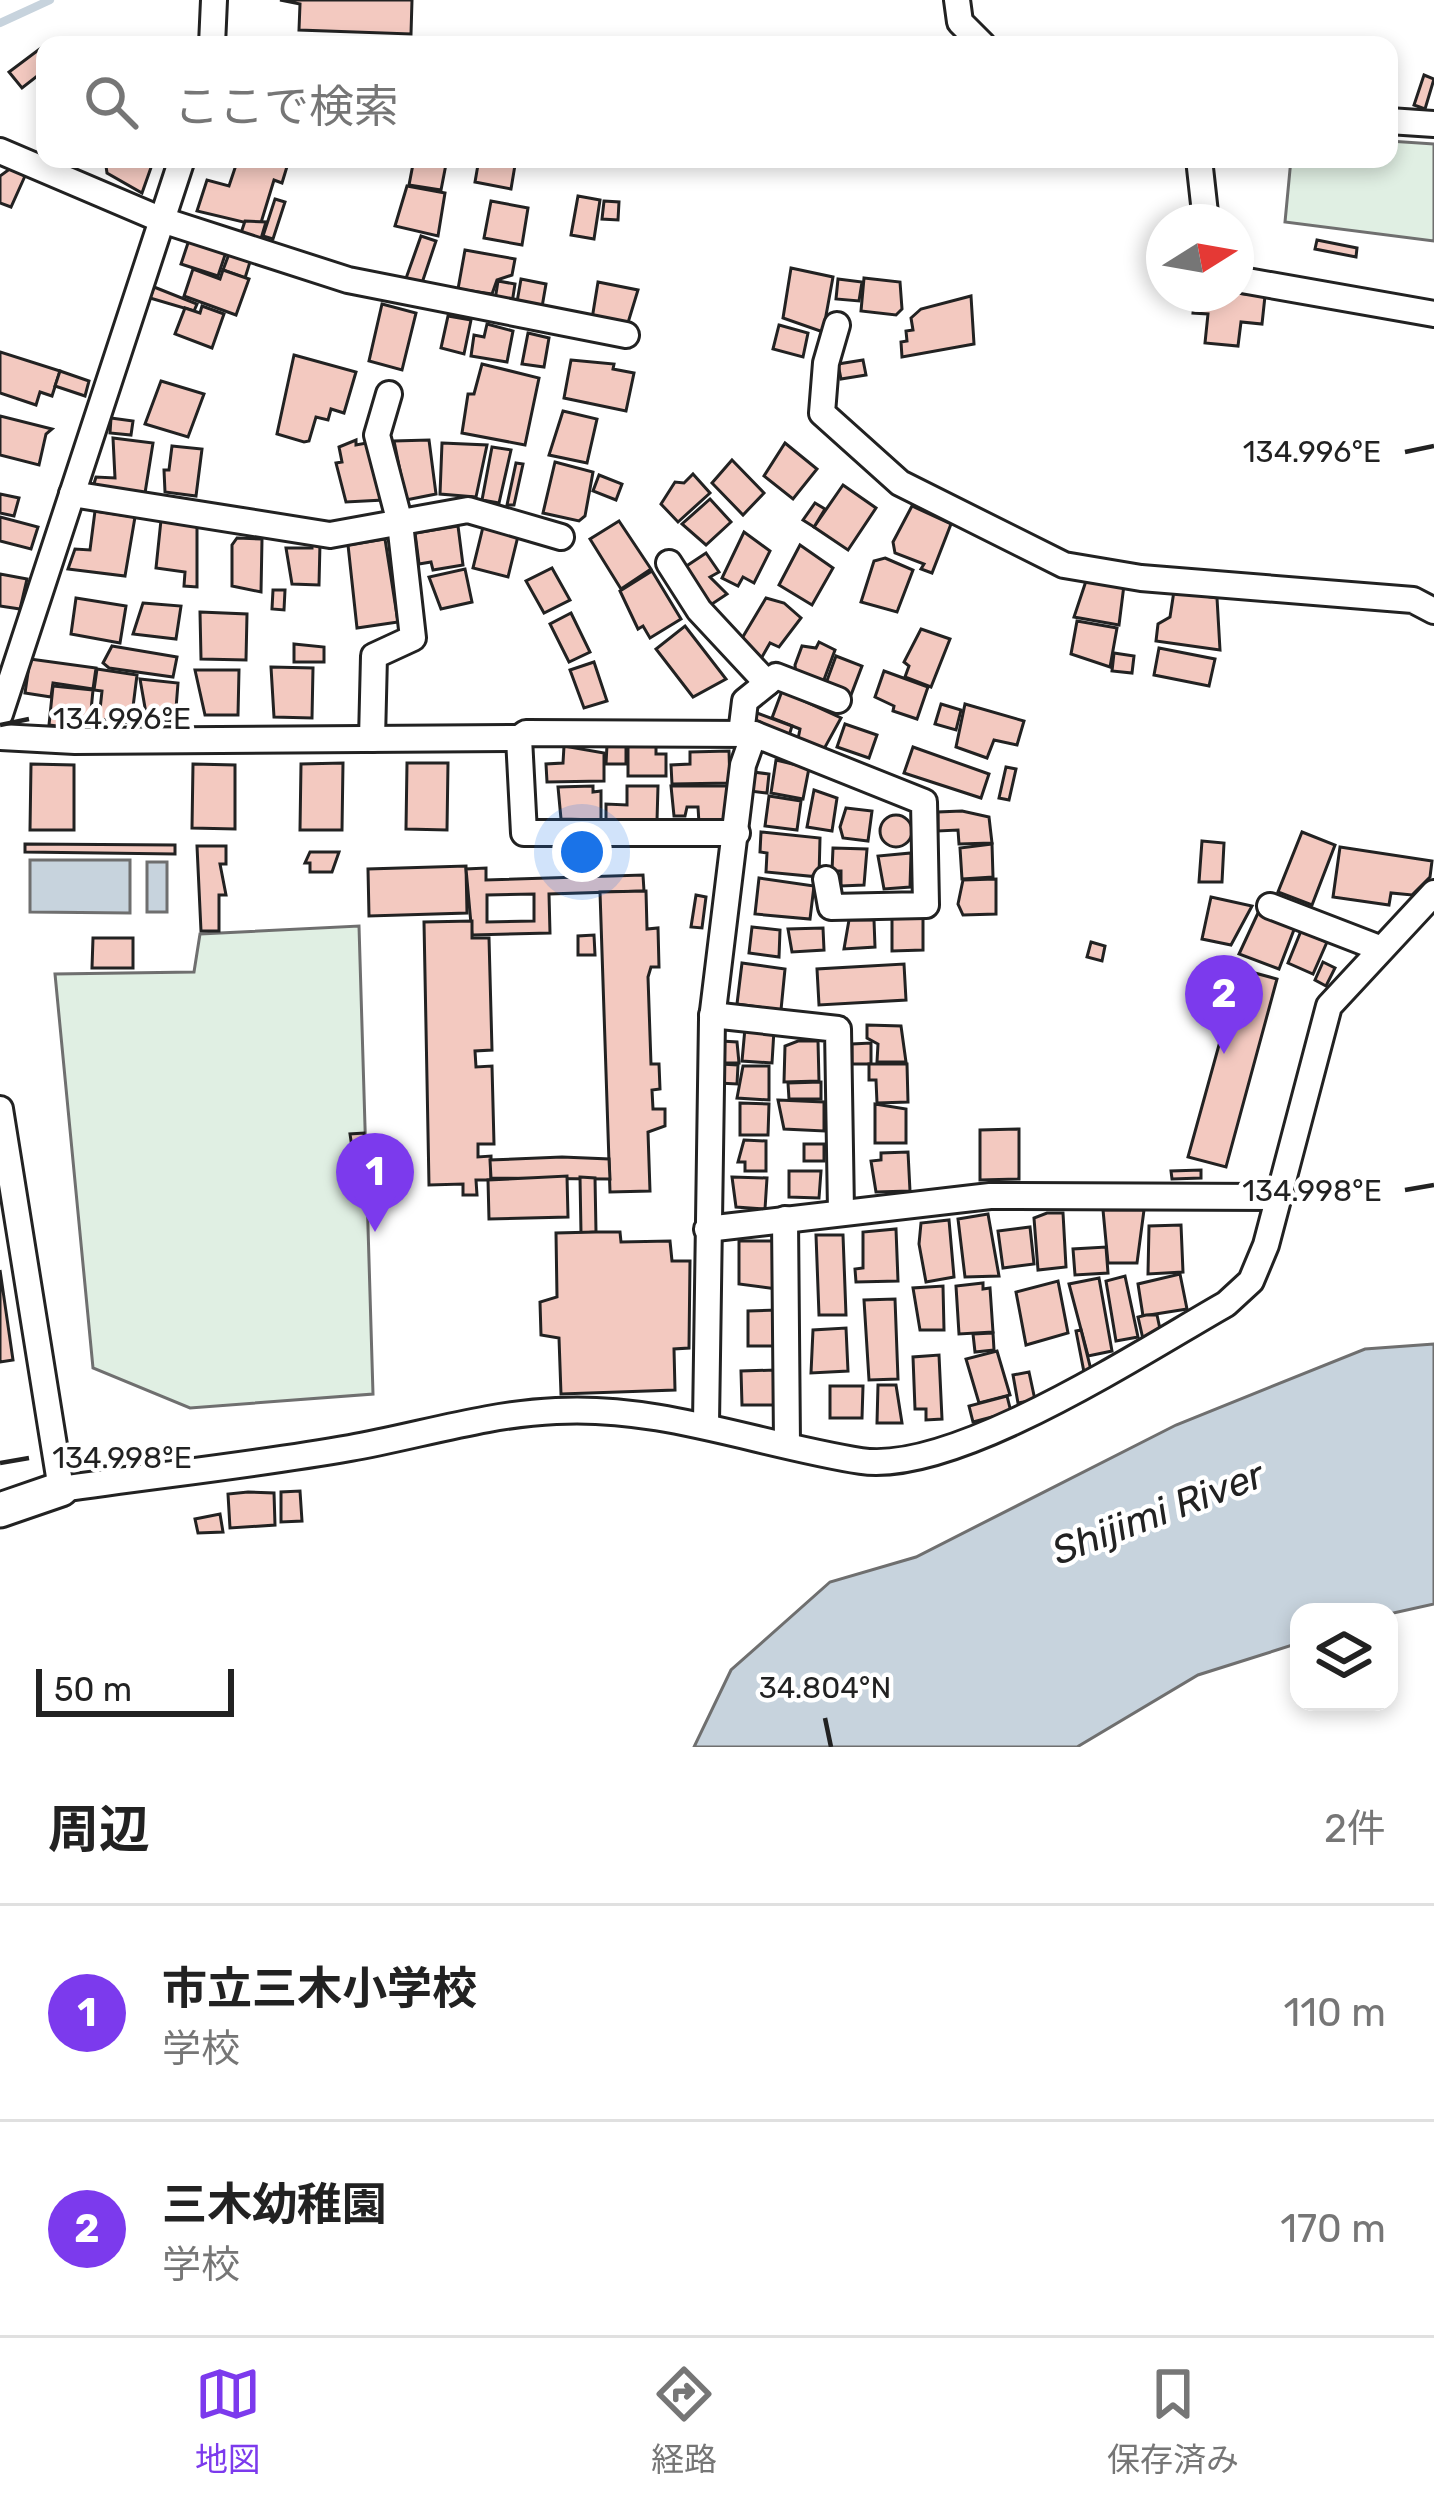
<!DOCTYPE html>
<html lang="ja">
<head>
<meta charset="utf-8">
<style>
	body { margin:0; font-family:Rubik,"Noto Sans JP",sans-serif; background:#f2f2f2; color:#222 }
	.controls { position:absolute; right:36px; bottom:36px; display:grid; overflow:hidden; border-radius:24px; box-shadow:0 6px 18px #0003 }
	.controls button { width:108px; height:108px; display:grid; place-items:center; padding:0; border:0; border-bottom:3px solid #e0e0e0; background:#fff; color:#222; font:60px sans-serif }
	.compass { position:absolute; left:1146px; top:204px; width:108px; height:108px; border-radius:50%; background:#fff; box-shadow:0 6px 18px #0003; rotate:79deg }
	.scale { position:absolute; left:36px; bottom:30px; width:198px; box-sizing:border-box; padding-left:12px; border:6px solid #222; border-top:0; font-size:33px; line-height:42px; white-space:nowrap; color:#222; -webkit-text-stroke:9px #fff; paint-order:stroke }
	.you { position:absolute; left:582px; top:852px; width:42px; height:42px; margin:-30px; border:9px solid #fff; border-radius:50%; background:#1a73e8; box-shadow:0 0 0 18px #1a73e833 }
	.badge { display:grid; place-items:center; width:78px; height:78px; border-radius:50%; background:#7c3aed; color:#fff; font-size:39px; font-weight:700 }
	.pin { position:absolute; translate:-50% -99px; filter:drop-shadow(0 3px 6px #0008) }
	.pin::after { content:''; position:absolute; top:63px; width:42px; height:36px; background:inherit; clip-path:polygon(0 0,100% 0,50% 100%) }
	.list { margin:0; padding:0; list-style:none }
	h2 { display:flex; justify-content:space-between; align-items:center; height:156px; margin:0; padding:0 48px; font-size:51px }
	h2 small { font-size:39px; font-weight:400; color:#767676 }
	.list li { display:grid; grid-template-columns:78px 1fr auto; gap:36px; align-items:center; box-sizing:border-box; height:216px; padding:0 48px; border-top:3px solid #e0e0e0 }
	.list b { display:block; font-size:45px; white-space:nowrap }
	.list p { margin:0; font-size:39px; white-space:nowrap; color:#767676 }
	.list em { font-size:39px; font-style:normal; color:#767676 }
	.icon { flex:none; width:66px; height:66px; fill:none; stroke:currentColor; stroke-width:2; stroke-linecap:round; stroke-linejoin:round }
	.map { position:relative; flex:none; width:1434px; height:1747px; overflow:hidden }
	.search { position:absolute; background:#fff; box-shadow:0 6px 18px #0003; left:36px; right:36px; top:36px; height:132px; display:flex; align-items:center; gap:30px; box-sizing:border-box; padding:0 42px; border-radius:24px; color:#767676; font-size:45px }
	.sheet { height:588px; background:#fff }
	nav { display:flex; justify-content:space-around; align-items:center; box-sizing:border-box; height:168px; border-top:3px solid #e0e0e0; background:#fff; font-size:33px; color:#767676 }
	nav a { display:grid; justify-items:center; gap:6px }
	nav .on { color:#7c3aed }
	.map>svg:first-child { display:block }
</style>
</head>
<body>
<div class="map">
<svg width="1434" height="1747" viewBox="0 0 1434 1747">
	<rect width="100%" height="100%" fill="#fff"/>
	<g fill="#e0efe3" stroke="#6f6f6f" stroke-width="3">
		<polygon points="1389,141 1434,144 1434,241 1285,222 1291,159 1389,159"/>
		<polygon points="359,926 373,1394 190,1408 93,1368 55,974 194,972 200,934"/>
	</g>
	<g fill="#c7d3dd" stroke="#6f6f6f" stroke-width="3">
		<polygon points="30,860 130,860 130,913 30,912"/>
		<rect x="147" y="862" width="20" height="50"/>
		<polygon points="1434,1344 1434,1604 1389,1614 1299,1612 1299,1643 1198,1675 1077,1747 694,1747 731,1670 830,1582 916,1557 1176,1425 1365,1349"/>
	</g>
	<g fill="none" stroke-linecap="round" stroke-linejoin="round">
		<polyline stroke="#c7d3dd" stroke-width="8" points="0,23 50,0"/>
	</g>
	<g fill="#f3c9c0" stroke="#222" stroke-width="3" fill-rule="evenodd">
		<polygon points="280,0 412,0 411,34 299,30 300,4"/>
		<polygon points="45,45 45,70 22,88 9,72"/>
		<polygon points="1424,75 1434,79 1425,109 1414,105"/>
		<polygon points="105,159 154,159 142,193 107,173"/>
		<polygon points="238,159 289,160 282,183 274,180 260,226 197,211 207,180 229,186"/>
		<polygon points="414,159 447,159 441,190 409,185"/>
		<polygon points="479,159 516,159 511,189 475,182"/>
		<polygon points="11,168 25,176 11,207 0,203 0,176"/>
		<polygon points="407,186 445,193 438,236 395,226"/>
		<polygon points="578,196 600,200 594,239 571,235"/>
		<polygon points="275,199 285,202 273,239 263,236"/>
		<polygon points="491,201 528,208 522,245 484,238"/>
		<polygon points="604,201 619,202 618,220 602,219"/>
		<polygon points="245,221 266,222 260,242 240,236"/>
		<polygon points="421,236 436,241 420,289 404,284"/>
		<polygon points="189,240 226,252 218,276 181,264"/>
		<polygon points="1317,240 1357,248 1356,257 1315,249"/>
		<polygon points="465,250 515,259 512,275 497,280 492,294 458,289"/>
		<polygon points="229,254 250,262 245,278 223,270"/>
		<polygon points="791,268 833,277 823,332 783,318"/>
		<polygon points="193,269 220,279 223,270 249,279 236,315 184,296"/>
		<polygon points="864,278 900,282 902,309 896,315 861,311"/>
		<polygon points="521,279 546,284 542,307 517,302"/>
		<polygon points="838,279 862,282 859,301 836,299"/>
		<polygon points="498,281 515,284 512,303 495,300"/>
		<polygon points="598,282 638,290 627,326 592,319"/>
		<polygon points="154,287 197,304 194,311 150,298"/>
		<polygon points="1236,293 1265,296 1262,324 1241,322 1238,346 1205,343 1208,314 1193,313 1195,294"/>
		<polygon points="971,296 974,344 902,357 901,342 907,341 906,331 913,330 911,318 921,309"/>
		<polygon points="382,304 416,313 402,370 369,361"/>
		<polygon points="202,306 224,314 212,348 175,334 185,308 200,313"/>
		<polygon points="448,316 471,320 464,354 441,348"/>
		<polygon points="487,324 513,331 507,362 471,356 474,335 484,337"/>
		<polygon points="779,325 808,333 803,357 773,349"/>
		<polygon points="528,333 549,338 544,367 522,364"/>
		<polygon points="0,352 60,371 52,396 40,392 36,405 0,393"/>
		<polygon points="294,355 356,372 344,413 331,409 328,420 316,417 309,441 304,442 277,434"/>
		<polygon points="571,360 614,364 613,369 634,373 626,411 564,398"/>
		<polygon points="863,360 866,375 841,379 838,364"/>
		<polygon points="482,364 539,378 525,445 462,433 468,394 474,394"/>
		<polygon points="60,371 89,381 85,396 55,386"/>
		<polygon points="161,381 204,394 188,437 145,424"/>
		<polygon points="563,411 597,419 587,463 549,455"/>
		<polygon points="0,416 52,429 46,434 39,465 0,455"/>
		<polygon points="111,418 133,421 131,435 110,433"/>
		<polygon points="113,438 153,443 145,493 93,487 96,477 115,478"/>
		<polygon points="356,440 356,445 372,442 383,500 346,502 336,463 342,462 339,447"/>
		<polygon points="429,440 436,494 406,500 394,441"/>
		<polygon points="442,443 487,445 476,497 440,494"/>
		<polygon points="785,443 817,469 793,499 764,476"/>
		<polygon points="172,446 202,449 196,496 165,492 164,470 169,470"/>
		<polygon points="492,447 511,450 499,503 482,500"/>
		<polygon points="732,460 764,493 743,515 712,483"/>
		<polygon points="555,462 593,472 585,516 579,521 543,513"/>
		<polygon points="516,463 523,464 514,505 507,505"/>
		<polygon points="693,474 710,493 678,522 661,504 675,482 684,483"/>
		<polygon points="599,475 622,484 616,500 593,491"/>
		<polygon points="843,485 876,508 848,550 814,527"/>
		<polygon points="0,494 19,498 14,516 0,513"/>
		<polygon points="710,499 731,522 706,545 682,524"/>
		<polygon points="815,503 825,509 814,527 803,520"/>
		<polygon points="912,506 951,524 932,573 921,569 924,564 895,553 893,542"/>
		<polygon points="95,511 135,517 125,576 68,569 75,549 90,550"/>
		<polygon points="0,517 38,527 31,549 0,541"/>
		<polygon points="161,520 197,525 197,587 184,586 185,572 156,568"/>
		<polygon points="619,521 651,569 621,589 590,539"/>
		<polygon points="458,526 463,565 433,570 431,562 419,564 415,533"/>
		<polygon points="483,527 518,536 508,577 473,568"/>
		<polygon points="744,532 770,551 754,583 743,577 738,586 722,578"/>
		<polygon points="237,538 262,539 261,592 232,586 232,545"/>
		<polygon points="385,539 398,622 357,628 348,545"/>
		<polygon points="312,543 320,543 319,585 292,584 286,548 312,548"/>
		<polygon points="800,545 833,568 812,605 779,585"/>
		<polygon points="706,553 719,572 710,577 727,594 709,606 685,567"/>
		<polygon points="885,558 913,570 897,612 861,602 874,561"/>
		<polygon points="552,568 570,600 544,613 526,581"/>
		<polygon points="465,569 472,602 441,609 429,577"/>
		<polygon points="652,571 681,619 650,638 643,626 638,629 620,591"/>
		<polygon points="0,574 27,579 20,609 0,606"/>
		<polygon points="1087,578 1124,585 1119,625 1074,617"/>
		<polygon points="273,590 285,590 284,610 272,609"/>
		<polygon points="1174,591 1217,598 1220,650 1156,641 1158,624 1170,617"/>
		<polygon points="76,598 126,606 120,643 71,634"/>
		<polygon points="766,598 784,603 801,618 779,647 770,643 758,664 741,640"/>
		<polygon points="143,603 181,606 176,639 133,634"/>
		<polygon points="200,612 247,614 246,660 201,659"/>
		<polygon points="571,613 590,652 569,662 550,624"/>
		<polygon points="1077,621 1117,628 1110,667 1071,654"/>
		<polygon points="685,626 726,679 693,697 656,649"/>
		<polygon points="921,629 950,639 931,687 905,677 909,666 904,662"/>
		<polygon points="819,642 835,650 822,685 796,675 795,665 802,646 816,648"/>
		<polygon points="294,644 324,647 324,662 294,662"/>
		<polygon points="112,646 177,657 173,677 109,668 103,663"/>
		<polygon points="1159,648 1215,659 1209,686 1154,675"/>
		<polygon points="1114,653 1134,656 1132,673 1112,671"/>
		<polygon points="836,656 862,666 851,695 825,686"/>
		<polygon points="30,659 96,668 93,689 53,683 51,697 25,693"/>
		<polygon points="594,662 607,701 584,708 570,670"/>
		<polygon points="271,667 313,668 312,718 274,717"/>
		<polygon points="97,669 137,675 131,723 99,719 102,691 94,690"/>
		<polygon points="195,670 239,670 238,715 205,715"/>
		<polygon points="884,671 928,687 917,719 893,711 894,706 875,697"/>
		<polygon points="140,679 178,683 175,721 147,719"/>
		<polygon points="53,686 93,690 90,721 74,720 73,728 49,725"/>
		<polygon points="782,691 841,718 824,749 798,739 800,729 772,718"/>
		<polygon points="941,704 961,710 956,730 935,724"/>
		<polygon points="965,704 1024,721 1017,745 994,740 987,758 956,747"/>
		<polygon points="757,713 792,726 789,736 753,722"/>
		<polygon points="845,724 877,735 869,758 837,747"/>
		<polygon points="607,745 626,745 626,764 606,764"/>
		<polygon points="564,746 604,753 604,781 547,782 546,764 563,763"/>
		<polygon points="628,746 656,746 656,754 666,754 666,776 628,776"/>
		<polygon points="913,747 989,774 981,798 904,773"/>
		<polygon points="729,751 730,783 672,784 671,765 690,764 690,752"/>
		<polygon points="776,760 809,768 803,799 771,793"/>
		<polygon points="343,763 342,830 300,830 301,764"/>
		<polygon points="407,763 448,763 447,830 406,829"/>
		<polygon points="31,764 74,765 74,830 30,830"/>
		<polygon points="193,764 235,765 235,829 192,828"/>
		<polygon points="1006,767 1016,769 1009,800 999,798"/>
		<polygon points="753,772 769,774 767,793 750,791"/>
		<polygon points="593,786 593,792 601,791 601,820 561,819 558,787"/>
		<polygon points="627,786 658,786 657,821 606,822 606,804 627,805"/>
		<polygon points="671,786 728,786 725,824 699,823 698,807 687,807 685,816 674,816"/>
		<polygon points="814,790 837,798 832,831 807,827"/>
		<polygon points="769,796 801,801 797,830 765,826"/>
		<polygon points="846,808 872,811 868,841 843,838 840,827"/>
		<polygon points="962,811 989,817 992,843 959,844 958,830 938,831 938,812"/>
		<circle cx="896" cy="831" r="16"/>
		<polygon points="761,832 820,838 819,877 766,872 767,853 760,852"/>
		<polygon points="1302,832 1335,845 1312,905 1278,892"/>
		<polygon points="1202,841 1224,843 1222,882 1199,882"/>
		<polygon points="25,844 175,845 175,854 25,852"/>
		<polygon points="992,844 993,877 962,879 960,848"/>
		<polygon points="197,846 226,846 226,864 220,864 226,895 219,895 219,931 201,931"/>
		<polygon points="1340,847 1432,861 1430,877 1412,895 1391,893 1389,905 1333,897"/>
		<polygon points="833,848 867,849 864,885 841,886 841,871 832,871"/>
		<polygon points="310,852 339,852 332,872 310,872 310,863 305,863"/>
		<polygon points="911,853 910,887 884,889 878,856"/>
		<polygon points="466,866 467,913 369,916 368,869"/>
		<path d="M486,868V880L643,875L644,891L549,894L550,933L472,935L466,869ZM534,894V921L487,922V895Z"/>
		<polygon points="759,878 814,886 810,919 755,914"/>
		<polygon points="996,879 996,914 963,915 958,904 963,880"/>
		<polygon points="646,891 647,929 658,928 659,967 651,967 648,977 651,1064 659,1064 660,1089 652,1090 653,1109 665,1109 665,1126 648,1132 650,1191 610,1192 600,892"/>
		<polygon points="696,895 706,897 702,928 691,927"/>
		<polygon points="1211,897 1252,906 1231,945 1202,939"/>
		<polygon points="1258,913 1295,927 1279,969 1239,954"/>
		<polygon points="892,918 923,918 923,950 892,951"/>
		<polygon points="849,920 874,920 875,947 844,949"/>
		<polygon points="472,921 472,938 489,938 492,1050 475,1051 476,1067 492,1066 494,1144 478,1144 478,1157 491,1156 491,1180 476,1180 477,1195 463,1195 463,1184 429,1185 424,922"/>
		<polygon points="752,927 780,930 779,957 749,953"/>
		<polygon points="823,928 824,950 792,952 788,929"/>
		<polygon points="1301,931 1327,942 1313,974 1288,963"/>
		<polygon points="594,935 595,955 578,955 578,936"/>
		<polygon points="93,938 133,938 133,968 92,968"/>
		<polygon points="1091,942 1105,946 1102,961 1087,957"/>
		<polygon points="1323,962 1335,968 1326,986 1315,980"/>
		<polygon points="742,963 785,969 781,1010 737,1004"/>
		<polygon points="904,964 906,1000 819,1005 817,969"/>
		<polygon points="1240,969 1277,979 1226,1167 1188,1157"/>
		<polygon points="867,1025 901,1026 906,1062 877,1062 878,1044 867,1038"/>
		<polygon points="745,1028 774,1030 772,1063 742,1061"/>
		<polygon points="721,1041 737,1042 739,1063 720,1063"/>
		<polygon points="798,1041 818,1041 819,1081 784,1082 785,1046"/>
		<polygon points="871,1043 871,1064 852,1064 852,1044"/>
		<polygon points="720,1064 738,1065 737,1084 719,1083"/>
		<polygon points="869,1064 907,1064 908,1102 877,1103 876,1080 869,1080"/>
		<polygon points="743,1066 769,1066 769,1100 737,1098"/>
		<polygon points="821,1082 821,1099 789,1099 788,1083"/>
		<polygon points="778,1100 824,1102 824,1131 784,1129"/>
		<polygon points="740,1103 769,1104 768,1135 740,1135"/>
		<polygon points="875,1104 906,1109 906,1143 875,1143"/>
		<polygon points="1019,1129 1019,1179 980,1180 980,1130"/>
		<polygon points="364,1133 366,1152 353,1154 350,1134"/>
		<polygon points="744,1140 766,1141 766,1171 745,1171 745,1162 738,1162"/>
		<rect x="804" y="1144" width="20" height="17"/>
		<polygon points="908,1152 910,1191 876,1192 871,1161 881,1160 881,1153"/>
		<polygon points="562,1157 609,1159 610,1179 491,1178 490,1160"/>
		<polygon points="1201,1170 1201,1178 1172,1179 1171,1171"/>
		<polygon points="789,1171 821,1171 819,1198 789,1197"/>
		<polygon points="567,1176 568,1217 489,1219 488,1180"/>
		<polygon points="580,1177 595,1178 596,1232 581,1233"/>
		<polygon points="732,1177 767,1178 765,1209 736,1207"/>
		<polygon points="1103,1210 1144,1210 1137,1263 1108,1263"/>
		<polygon points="1047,1213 1063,1213 1066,1267 1038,1270 1034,1218"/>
		<polygon points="988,1214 999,1276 965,1277 958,1219"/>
		<polygon points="949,1220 954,1277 926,1282 919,1244 921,1223"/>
		<polygon points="1181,1225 1183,1272 1148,1274 1149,1226"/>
		<polygon points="1030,1227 1034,1264 1003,1268 998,1231"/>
		<polygon points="896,1229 898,1281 856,1282 855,1269 863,1268 863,1232"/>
		<polygon points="596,1232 620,1232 621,1242 670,1241 672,1261 690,1261 689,1348 674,1349 675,1390 561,1394 559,1338 541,1335 540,1302 557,1297 556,1233"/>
		<polygon points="816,1235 843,1235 846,1315 819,1315"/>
		<polygon points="739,1241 776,1241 777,1289 739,1284"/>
		<polygon points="1106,1247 1108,1273 1075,1275 1073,1249"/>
		<polygon points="0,1270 13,1360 0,1362"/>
		<polygon points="1180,1274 1187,1309 1143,1316 1138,1284"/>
		<polygon points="1125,1276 1138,1337 1116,1341 1106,1281"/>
		<polygon points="1099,1278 1112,1351 1088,1356 1069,1284"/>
		<polygon points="1058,1281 1068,1333 1026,1345 1016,1292"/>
		<polygon points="983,1283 983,1289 990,1288 993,1332 959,1334 956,1286"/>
		<polygon points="943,1286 944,1330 920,1330 913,1288"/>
		<polygon points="895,1299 898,1379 869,1380 864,1300"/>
		<polygon points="777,1310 777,1346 748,1346 748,1311"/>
		<polygon points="1146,1315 1157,1315 1160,1329 1143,1339 1138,1317"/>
		<polygon points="846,1328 848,1371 811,1373 813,1330"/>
		<polygon points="1081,1330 1091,1370 1084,1372 1076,1331"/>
		<polygon points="993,1333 994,1350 975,1352 973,1334"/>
		<polygon points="997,1351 1010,1395 979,1403 966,1359"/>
		<polygon points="939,1355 942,1419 926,1420 926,1409 915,1409 913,1357"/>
		<polygon points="775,1370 775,1405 742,1405 741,1371"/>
		<polygon points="1029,1372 1035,1400 1018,1403 1013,1375"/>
		<polygon points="878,1385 896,1385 902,1423 877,1423"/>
		<polygon points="830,1386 863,1386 862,1418 830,1418"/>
		<polygon points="1007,1396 1011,1412 973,1422 969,1406"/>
		<polygon points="300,1491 302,1521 281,1522 281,1492"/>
		<polygon points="248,1492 274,1493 275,1525 230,1528 228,1494"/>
		<polygon points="220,1514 223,1532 198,1533 195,1519"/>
	</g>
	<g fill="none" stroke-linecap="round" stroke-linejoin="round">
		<defs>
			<g id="street">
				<polyline points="957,0 960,22 983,45"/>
				<polyline points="212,45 214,0"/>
				<polyline points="1389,121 1434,124"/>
				<polyline points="0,151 162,220 348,280 626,335"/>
				<polyline points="1199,159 1206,222"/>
				<polyline points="1236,279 1434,314"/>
				<polyline points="837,325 826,363 822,413 900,483 1064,565 1141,578 1413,600 1434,611"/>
				<polyline points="72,494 330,535 468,510 561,537"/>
				<polyline points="669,563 699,610 767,683"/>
				<polyline points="0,714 182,159"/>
				<polyline points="741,734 745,701 776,676 838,700"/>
				<polyline points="0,737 75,741 519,738"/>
				<polyline points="372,739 374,656 413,638 400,523 377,435 389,394"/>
				<polyline points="737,833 524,833 519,738 526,733 754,734 924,802 926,905 831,907 826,879"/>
				<polyline points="1270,906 1379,948"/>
				<polyline points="712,1015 838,1029 841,1211"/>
				<path d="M0,1109L61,1489C157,1475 254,1465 350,1448C418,1436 486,1414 556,1411C661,1405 759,1445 861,1461C955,1475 1143,1351 1226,1304L1251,1281L1266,1245L1329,1006L1434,893"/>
				<polyline points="785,1219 787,1443"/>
				<polyline points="707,1229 990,1196 1276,1197"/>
				<polyline points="706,1423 712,1019 743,765 754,734"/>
			</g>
			<polyline id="secondary" points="0,1510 61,1489"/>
		</defs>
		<use href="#street" stroke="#222" stroke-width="30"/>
		<use href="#secondary" stroke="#222" stroke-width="39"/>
		<use href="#street" stroke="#fff" stroke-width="24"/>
		<use href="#secondary" stroke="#fff" stroke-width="33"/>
	</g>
	<path fill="none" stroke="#222" stroke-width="4.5" d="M1405,452L1434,446M0,725L29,719M1405,1190L1434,1185M0,1463L29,1458M825,1718L831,1747"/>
	<g text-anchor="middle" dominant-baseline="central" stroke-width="9" stroke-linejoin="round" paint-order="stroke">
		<g font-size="39" font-style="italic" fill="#222" stroke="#fff">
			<text transform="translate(1158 1513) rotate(-21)">Shijimi River</text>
		</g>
	</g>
	<g font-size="30" text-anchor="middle" fill="#222" stroke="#fff" stroke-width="9" stroke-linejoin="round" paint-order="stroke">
		<text x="1312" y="462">134.996°E</text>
		<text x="122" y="729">134.996°E</text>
		<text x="1312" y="1201">134.998°E</text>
		<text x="122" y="1468">134.998°E</text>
		<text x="825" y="1698">34.804°N</text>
	</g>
</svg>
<div class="controls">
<button><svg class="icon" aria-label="layers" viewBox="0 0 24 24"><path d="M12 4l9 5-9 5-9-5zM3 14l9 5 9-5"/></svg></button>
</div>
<svg class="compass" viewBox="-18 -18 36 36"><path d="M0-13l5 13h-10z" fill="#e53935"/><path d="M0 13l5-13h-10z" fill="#767676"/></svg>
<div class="scale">50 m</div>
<div class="you"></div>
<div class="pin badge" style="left:375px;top:1232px">1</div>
<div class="pin badge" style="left:1224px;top:1054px">2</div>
<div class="search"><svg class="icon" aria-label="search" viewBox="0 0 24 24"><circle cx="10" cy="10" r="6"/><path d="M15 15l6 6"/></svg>ここで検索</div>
</div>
<section class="sheet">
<h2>周辺<small>2件</small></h2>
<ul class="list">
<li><span class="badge">1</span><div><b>市立三木小学校</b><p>学校</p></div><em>110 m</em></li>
<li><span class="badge">2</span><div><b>三木幼稚園</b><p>学校</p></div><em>170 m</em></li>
</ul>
</section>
<nav>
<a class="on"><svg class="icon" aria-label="map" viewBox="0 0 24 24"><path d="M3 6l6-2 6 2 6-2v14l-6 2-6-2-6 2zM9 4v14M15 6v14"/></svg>地図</a>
<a><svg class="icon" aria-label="directions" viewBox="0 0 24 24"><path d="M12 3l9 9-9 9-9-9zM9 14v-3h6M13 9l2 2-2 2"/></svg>経路</a>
<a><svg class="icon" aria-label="saved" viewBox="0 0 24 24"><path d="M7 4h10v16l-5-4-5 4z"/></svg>保存済み</a>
</nav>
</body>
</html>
